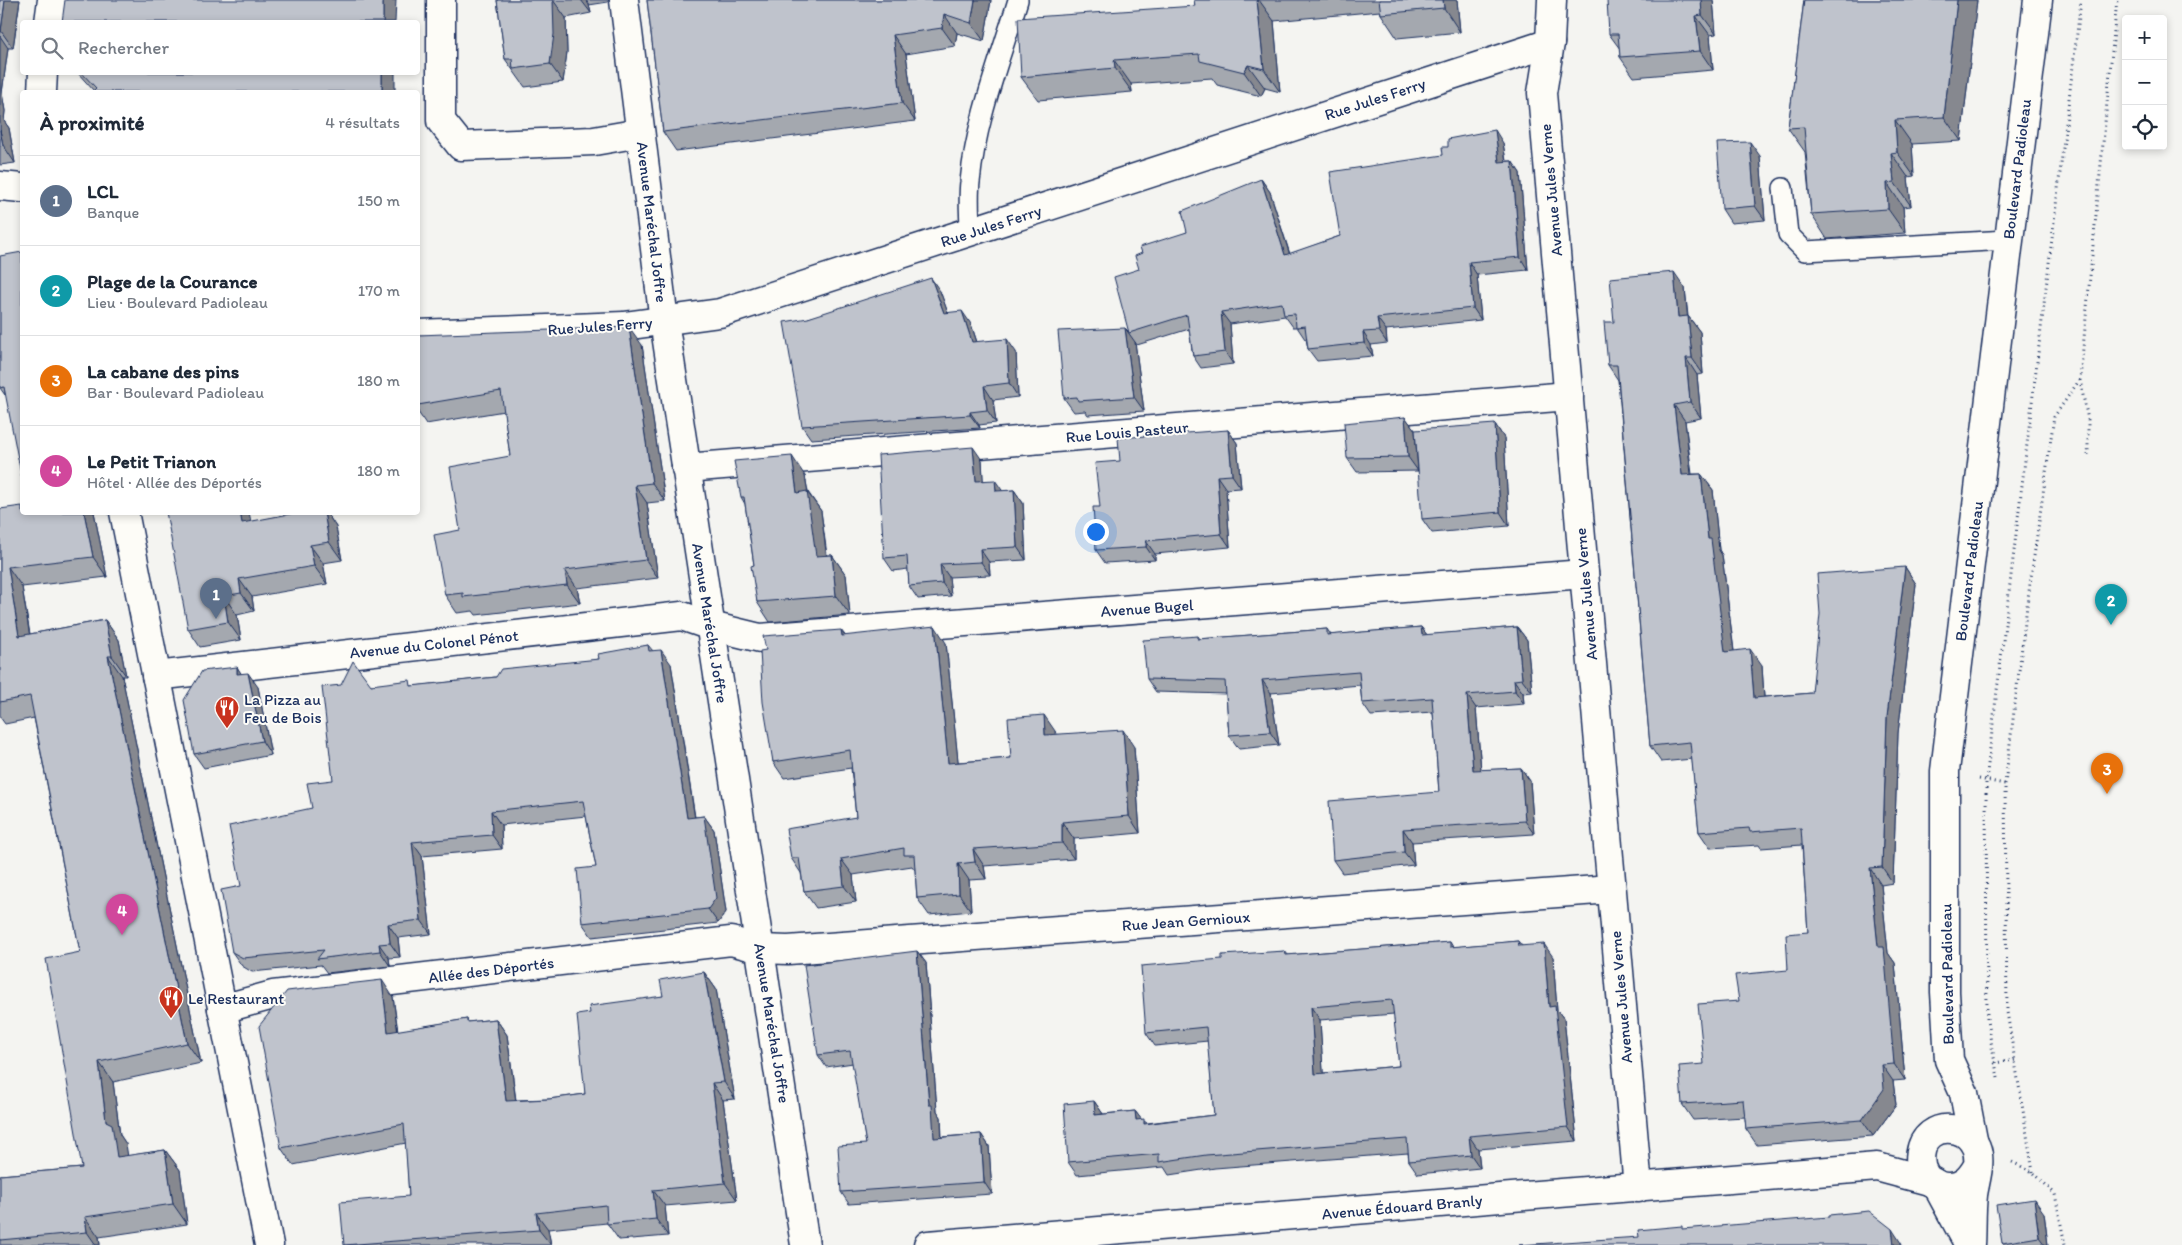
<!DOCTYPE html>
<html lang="fr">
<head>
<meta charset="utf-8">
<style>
	body { margin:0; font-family:Itim,sans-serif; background:#f6f6f7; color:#1f2937 }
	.controls { position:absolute; right:15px; top:15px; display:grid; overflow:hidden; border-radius:5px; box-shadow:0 2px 8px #0003 }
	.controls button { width:45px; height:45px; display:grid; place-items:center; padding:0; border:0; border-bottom:1px solid #e0e1e3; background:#fff; color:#1f2937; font:25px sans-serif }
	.you { position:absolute; left:1095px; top:531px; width:18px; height:18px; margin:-12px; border:4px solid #fff; border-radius:50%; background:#1a73e8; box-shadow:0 0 0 8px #1a73e833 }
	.badge { display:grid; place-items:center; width:32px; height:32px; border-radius:50%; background:#c8321e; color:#fff; font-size:16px; font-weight:700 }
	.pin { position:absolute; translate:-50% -41px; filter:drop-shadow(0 1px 2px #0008) }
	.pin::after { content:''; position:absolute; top:26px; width:18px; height:15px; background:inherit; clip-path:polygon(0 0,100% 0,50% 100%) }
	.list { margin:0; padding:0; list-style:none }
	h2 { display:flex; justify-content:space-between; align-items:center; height:65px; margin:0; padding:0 20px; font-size:21px }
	h2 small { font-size:16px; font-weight:400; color:#747a83 }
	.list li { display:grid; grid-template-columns:32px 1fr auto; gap:15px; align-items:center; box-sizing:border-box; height:90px; padding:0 20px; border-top:1px solid #e0e1e3 }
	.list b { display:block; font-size:19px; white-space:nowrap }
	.list p { margin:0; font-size:16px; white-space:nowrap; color:#747a83 }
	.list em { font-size:16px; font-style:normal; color:#747a83 }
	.icon { flex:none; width:28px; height:28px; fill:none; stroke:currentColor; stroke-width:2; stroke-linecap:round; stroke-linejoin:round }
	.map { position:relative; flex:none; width:2182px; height:1245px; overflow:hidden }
	.search { position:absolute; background:#fff; box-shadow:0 2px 8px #0003; left:20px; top:20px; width:400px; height:55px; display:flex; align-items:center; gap:12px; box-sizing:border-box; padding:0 18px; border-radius:5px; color:#747a83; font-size:19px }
	.panel { position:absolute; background:#fff; box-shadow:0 2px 8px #0003; left:20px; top:90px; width:400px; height:425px; border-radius:5px }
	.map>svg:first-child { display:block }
</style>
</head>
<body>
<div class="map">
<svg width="2182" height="1245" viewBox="0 0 2182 1245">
	<rect width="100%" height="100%" fill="#f4f4f1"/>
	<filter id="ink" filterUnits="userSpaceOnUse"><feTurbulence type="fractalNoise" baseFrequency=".02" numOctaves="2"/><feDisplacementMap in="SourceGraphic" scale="10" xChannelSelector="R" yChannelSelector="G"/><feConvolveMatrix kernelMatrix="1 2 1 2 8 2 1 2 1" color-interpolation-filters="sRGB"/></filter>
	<g filter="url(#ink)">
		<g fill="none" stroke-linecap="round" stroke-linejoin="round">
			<defs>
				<g id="service">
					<polyline points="1783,188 1788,234 1805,251 2008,240"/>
					<path d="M970,233C970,216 968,199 970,182C976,119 1000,60 1018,0"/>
				</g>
				<g id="minor">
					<polyline points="441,0 441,121 461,146 594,141 640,133"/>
					<polyline points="624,0 664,321 805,1245"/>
					<polyline points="1552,0 1550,43 1542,93 1638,1188"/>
					<polyline points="0,186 22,188"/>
					<polyline points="418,334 624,326 720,313 1550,43"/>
					<polyline points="686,468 1569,396"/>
					<polyline points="156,676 682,616 711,626 760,638 1584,574"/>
					<polyline points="222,1009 273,995 731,941 761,949 788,950 1611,889"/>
					<polyline points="1973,1140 1964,1093 1949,1060 1945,992 1945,771 2038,0"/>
					<polyline points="1936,1184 1969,1245"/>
					<polyline points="928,1245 1877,1167 1933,1182"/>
					<path d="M1971,1245C1972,1229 1971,1212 1973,1195C1975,1180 1982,1162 1976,1147C1972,1138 1966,1132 1957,1130C1913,1119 1907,1186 1947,1187C1962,1188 1970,1179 1977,1167"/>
				</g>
				<g id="tertiary">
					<polyline points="49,22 52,0"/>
					<polyline points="42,92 43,72"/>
					<polyline points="124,512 269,1245"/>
				</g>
			</defs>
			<use href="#service" stroke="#1b2f5e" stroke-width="22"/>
			<use href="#minor" stroke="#1b2f5e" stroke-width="31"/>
			<use href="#tertiary" stroke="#1b2f5e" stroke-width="31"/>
			<g stroke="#1b2f5e" stroke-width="3" stroke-dasharray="1 4" stroke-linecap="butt">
				<polyline points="2080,380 2088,420 2088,455"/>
				<polyline points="1979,779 2005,784"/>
				<polyline points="1994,1063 2015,1060"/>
				<polyline points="1998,1078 1987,1021 1986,781 2081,0"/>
				<polyline points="2012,1162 2033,1172 2055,1194 2065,1245"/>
				<polyline points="2033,1172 2007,1012 2005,784 2028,598 2054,417 2080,379 2117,0"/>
			</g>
			<use href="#service" stroke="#fdfcf7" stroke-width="19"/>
			<use href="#minor" stroke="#fdfcf7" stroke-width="28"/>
			<use href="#tertiary" stroke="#fdfcf7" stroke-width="28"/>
		</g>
		<g fill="#a4a8af" stroke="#1b2f5e" fill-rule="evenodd">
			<polygon points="0,0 20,0 13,48 8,48 2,93 5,111 4,121 9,128 15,163 0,165"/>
			<polygon points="497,0 609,0 608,2 589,5 591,13 566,18 567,52 563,82 525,87 505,59"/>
			<polygon points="647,0 991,0 984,41 957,33 955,46 906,54 915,121 676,151 663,132"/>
			<polygon points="1194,0 1457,0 1460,32 1397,38 1381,14 1380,11 1274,21 1280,92 1265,88 1261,96 1217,85 1212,78 1131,84 1132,92 1038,100 1021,77 1195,6"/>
			<polygon points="1713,0 1716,34 1710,35 1713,70 1634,77 1620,57 1620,49 1609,34"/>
			<polygon points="1804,0 1977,0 1961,141 1912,144 1914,176 1908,177 1911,206 1903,207 1905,233 1827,239 1811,214 1805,152 1788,128"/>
			<polygon points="77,72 395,72 94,91"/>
			<polygon points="1503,143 1506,161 1512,161 1520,173 1528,270 1477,275 1481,320 1386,330 1387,343 1371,345 1373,356 1317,361 1308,349 1306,339 1305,339 1297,327 1293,327 1285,316 1230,324 1233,364 1201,368 1193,356 1189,329 1137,345 1135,342 1144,411 1088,415 1085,411 1074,412 1064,398 1125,328 1129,332 1142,253 1187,232 1261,179 1270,192 1290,254 1340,236 1443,155"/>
			<polygon points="1760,156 1765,220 1731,223 1722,209"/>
			<polygon points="0,256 5,395 0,388"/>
			<polygon points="1685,288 1688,316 1700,332 1703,374 1697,375 1701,418 1685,421 1692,474 1701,474 1713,490 1719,550 1722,555 1734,651 1762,666 1764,697 1812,693 1905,567 1916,584 1898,733 1893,883 1881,885 1888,953 1895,963 1905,1080 1893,1081 1896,1105 1873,1136 1757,1145 1746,1129 1745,1117 1693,1120 1682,1104 1739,1001 1788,970 1808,932 1802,845 1761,848 1759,845 1710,848 1699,832 1692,759 1661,762 1650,746 1618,380 1608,365 1614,322"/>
			<polygon points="940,291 948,313 971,324 977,342 1016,352 1018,397 993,400 996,423 979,425 980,428 811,439 802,426 808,318"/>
			<polygon points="418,335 642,345 665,501 647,503 658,578 577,588 580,603 476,615 473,611 457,613 445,595 460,530 510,456 504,411 426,424 418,412"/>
			<polygon points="1405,417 1415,430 1418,471 1357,472 1347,458"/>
			<polygon points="1495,424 1504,438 1509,526 1432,533 1422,519"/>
			<polygon points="1228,430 1237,443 1241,488 1226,489 1230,547 1155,554 1155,560 1105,563 1096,550 1100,507 1120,461"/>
			<polygon points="982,460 983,481 1003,491 1014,490 1023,503 1026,560 989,562 990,575 949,577 951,596 918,599 909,586 908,569 893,571 884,558"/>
			<polygon points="805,476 808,492 821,511 827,555 832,555 846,575 850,615 770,622 757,602 754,565 745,504 741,497"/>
			<polygon points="0,509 22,512 94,512 107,577 22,587 30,634 105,620 119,640 126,676 122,676 201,1063 113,1082 120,1135 126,1144 127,1156 165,1150 180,1170 187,1224 99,1237 100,1245 0,1245 0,1175 82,1168 80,952 34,718 5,724 0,717"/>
			<polygon points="300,512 326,512 336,527 342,560 323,563 327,584 252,597 254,611 237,615 241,640 200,647 188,629 251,522"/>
			<polygon points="1421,627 1427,635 1517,627 1527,640 1532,692 1523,693 1524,704 1476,708 1481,770 1521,768 1530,781 1534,834 1412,842 1414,865 1342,873 1333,860 1439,792 1433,712 1371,716 1362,703 1360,685 1271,693 1279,745 1239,749 1229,735 1226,694 1156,692 1147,679 1198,636 1200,639 1327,629 1331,635"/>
			<polygon points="845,636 946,643 958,762 1011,758 1055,731 1056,734 1134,747 1140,833 1074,839 1074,859 984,866 986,879 969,880 971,911 929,915 917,898 915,870 912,866 853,875 856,902 816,908 804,891 801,873 791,858 856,817 851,768 784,778 773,762 766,650"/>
			<polygon points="648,645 653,651 671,664 695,817 704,816 714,830 726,912 718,923 592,937 582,923 596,867 586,816 501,825 502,849 422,856 431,934 398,938 400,957 389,958 390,966 327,973 321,965 252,972 242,966 232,952 241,886 312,808 333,780 371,685 414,686 496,677 599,659"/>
			<polygon points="237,667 241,674 258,687 271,755 204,768 194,754"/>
			<path d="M1518,941L1522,946L1553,957L1557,1010L1564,1019L1577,1141L1478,1149L1480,1168L1418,1174L1409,1161L1408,1153L1215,1168L1169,1175L1164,1167L1077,1175L1068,1162L1094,1101L1103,1114L1135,1111L1141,1119L1147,1123L1214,1115L1208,1041L1155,1046L1146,1033L1222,959L1285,951L1288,955L1450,942L1453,947ZM1394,1014L1399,1066L1323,1073L1320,1020Z"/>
			<polygon points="917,951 926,963 937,1111 941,1117 942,1137 981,1134 989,1146 992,1194 849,1204 841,1192 866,1144 853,1063 826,1067 818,1055"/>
			<polygon points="704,972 716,989 735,1099 723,1100 737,1200 665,1206 668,1236 619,1240 607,1223 548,1229 551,1245 344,1245 409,1196 406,1143 293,1165 281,1148 393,997 398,1031 467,1019 468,1022 496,1019 507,1035 516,1100 549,1099 585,1094 590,1013 663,996"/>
			<polygon points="2044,1213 2048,1245 2004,1245 2002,1243"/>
		</g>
		<g fill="#86888f" stroke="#1b2f5e">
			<polygon points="5,0 20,0 13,48 1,31"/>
			<polygon points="383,0 396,0 395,22 383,22"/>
			<polygon points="553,0 566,18 567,52 563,82 550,64"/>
			<polygon points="581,0 586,0 589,5 591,13"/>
			<polygon points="975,0 991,0 984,41 971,23"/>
			<polygon points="1257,0 1259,0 1274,21 1280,92 1264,69"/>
			<polygon points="1443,0 1457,0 1460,32 1444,8"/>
			<polygon points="1701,0 1713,0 1716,34 1702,15"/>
			<polygon points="1957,0 1977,0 1961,141 1944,117"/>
			<polygon points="944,14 957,33 955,46 942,28"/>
			<polygon points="1696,16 1710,35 1713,70 1700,51"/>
			<polygon points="893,35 906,54 915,121 902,103"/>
			<polygon points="0,36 8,48 2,93 5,111 4,121 9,128 15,163 3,145 0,130"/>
			<polygon points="1114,60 1131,84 1132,92 1115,68"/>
			<polygon points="1248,65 1265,88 1261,96 1244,72"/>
			<rect x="382" y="72" width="13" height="20"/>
			<polygon points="1895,120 1912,144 1914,176 1897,152"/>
			<polygon points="1495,130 1503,143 1508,174 1499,162"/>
			<polygon points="1750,142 1760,156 1765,220 1755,206"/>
			<polygon points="1891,153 1908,177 1911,206 1894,182"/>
			<polygon points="1512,161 1520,173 1528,270 1520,257"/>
			<polygon points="1261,179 1270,192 1294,268 1285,255"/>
			<polygon points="1887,183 1903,207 1905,233 1888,209"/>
			<polygon points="1469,262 1477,275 1481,320 1473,308"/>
			<polygon points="1674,272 1685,288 1689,333 1678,317"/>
			<polygon points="931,278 940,291 953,327 944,313"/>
			<polygon points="962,311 971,324 981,355 972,342"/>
			<polygon points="1221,312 1230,324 1233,364 1225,352"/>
			<polygon points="1688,316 1700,332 1703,374 1692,358"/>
			<polygon points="1377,318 1386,330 1387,343 1379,331"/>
			<polygon points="629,327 642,345 665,501 652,483"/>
			<polygon points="1125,328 1135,342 1144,411 1134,397"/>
			<polygon points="1363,332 1371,345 1373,356 1364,343"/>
			<polygon points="1007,339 1016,352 1018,397 1009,383"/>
			<polygon points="1686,358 1697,375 1701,418 1690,402"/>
			<polygon points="984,386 993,400 996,423 987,410"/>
			<polygon points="1674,405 1685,421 1693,491 1682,475"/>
			<polygon points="970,412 979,425 980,428 970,415"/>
			<polygon points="1405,417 1415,430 1418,471 1408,457"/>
			<polygon points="1495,424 1504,438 1509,526 1500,512"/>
			<polygon points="1228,430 1237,443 1241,488 1232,475"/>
			<polygon points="973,447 982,460 984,494 976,481"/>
			<polygon points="792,456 805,476 808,493 821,511 829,576 816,556 797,493"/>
			<polygon points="1701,474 1713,490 1719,550 1722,555 1736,668 1725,652 1708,539"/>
			<polygon points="1217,476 1226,489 1230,547 1221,534"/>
			<polygon points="995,480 1004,493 996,491"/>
			<polygon points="635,485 647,503 658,578 646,560"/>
			<polygon points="1014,490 1023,503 1026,560 1017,547"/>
			<polygon points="84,512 94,512 107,577 93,557"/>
			<polygon points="240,512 249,512 255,542 242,523"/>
			<polygon points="324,512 326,512 336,527 342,560 329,542"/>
			<polygon points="1146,541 1155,554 1155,560 1146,547"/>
			<polygon points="310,545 323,563 327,584 314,566"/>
			<polygon points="980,549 989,562 990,575 981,562"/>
			<polygon points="832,555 846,575 850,615 836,596"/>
			<polygon points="940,564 949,577 951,596 942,583"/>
			<polygon points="8,567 22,587 33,656 19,636"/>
			<polygon points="1905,567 1916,584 1898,733 1893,883 1882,867 1887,717"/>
			<polygon points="565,570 577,588 580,603 567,585"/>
			<polygon points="239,579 252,597 254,611 241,593"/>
			<polygon points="224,596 237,615 241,640 228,622"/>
			<polygon points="105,620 119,640 126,676 112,656"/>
			<polygon points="935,626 946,643 960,780 948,763"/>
			<polygon points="1421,627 1431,640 1422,635"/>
			<polygon points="1517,627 1527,640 1532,692 1522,679"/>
			<polygon points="841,630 853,646 842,636"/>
			<polygon points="1750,649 1762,666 1765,714 1754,698"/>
			<polygon points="661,650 671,664 697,832 687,818"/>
			<polygon points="108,656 122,676 201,1063 187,1043"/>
			<polygon points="237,667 246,681 237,674"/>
			<polygon points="248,673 258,687 271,755 262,741"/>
			<polygon points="1262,680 1271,693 1279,745 1270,732"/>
			<polygon points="1514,680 1523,693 1524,704 1515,691"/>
			<polygon points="1467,695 1476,708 1482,783 1473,770"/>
			<polygon points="1044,715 1055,731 1057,751 1045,735"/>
			<polygon points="1123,730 1134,747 1140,833 1129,816"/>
			<polygon points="1521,768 1530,781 1534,834 1525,821"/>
			<polygon points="491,811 501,825 502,849 492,835"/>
			<polygon points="704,816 714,830 726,912 718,923 708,909"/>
			<polygon points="1062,822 1074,839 1074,859 1062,843"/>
			<polygon points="1403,829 1412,842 1414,865 1404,852"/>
			<polygon points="412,842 422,856 431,934 421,920"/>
			<polygon points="973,849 984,866 986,879 975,862"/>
			<polygon points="841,859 853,875 856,902 844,886"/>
			<polygon points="958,864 969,880 971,911 959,894"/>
			<polygon points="1870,868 1881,885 1888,953 1895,963 1905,1080 1894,1064 1878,947"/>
			<polygon points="388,924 398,938 400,957 390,943"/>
			<polygon points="379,944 389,958 390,966 380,951"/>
			<polygon points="1544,944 1553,957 1557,1010 1564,1019 1577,1141 1568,1127 1549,1007"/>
			<polygon points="917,951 926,963 937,1111 941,1117 942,1150 934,1138 929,1105"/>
			<polygon points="704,972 716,989 735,1099 724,1082"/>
			<polygon points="382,980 393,997 400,1049 388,1032"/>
			<polygon points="1311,1007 1320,1020 1324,1087 1315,1074"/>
			<polygon points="496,1019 507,1035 518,1117 506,1101"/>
			<polygon points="99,1062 113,1082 120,1135 126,1144 131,1177 117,1157 106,1121"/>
			<polygon points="1882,1065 1893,1081 1896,1105 1873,1136 1862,1120"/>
			<polygon points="712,1083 723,1100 737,1200 725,1183"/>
			<polygon points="1094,1101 1103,1114 1095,1115"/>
			<polygon points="1135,1111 1145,1124 1136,1120"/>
			<polygon points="981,1134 989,1146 992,1194 984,1182"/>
			<polygon points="1469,1136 1478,1149 1480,1168 1471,1155"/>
			<polygon points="165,1150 180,1170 187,1224 173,1204"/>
			<polygon points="653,1190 665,1206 668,1236 656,1219"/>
			<polygon points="2034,1199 2044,1213 2048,1245 2045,1245 2039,1237"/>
			<polygon points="536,1213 548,1229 551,1245 539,1230"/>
			<polygon points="85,1217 99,1237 100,1245 96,1245 87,1232"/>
			<polygon points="1892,1229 1901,1243 1902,1245 1894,1245"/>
		</g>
		<g fill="#bfc3cc" stroke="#1b2f5e" fill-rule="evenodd">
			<polygon points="0,0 5,0 1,31 0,31"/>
			<polygon points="65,0 383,0 383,22 62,22"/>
			<polygon points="497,0 553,0 554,34 550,64 513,69 512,59 505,59"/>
			<polygon points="647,0 975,0 971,23 944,14 942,28 893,35 902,103 663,132"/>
			<polygon points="1194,0 1257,0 1264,69 1248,65 1244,72 1200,61 1199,54 1114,60 1115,68 1021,77 1018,18 1195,6"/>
			<polygon points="1379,0 1443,0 1444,8 1381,14"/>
			<polygon points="1607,0 1701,0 1702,15 1696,16 1700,51 1620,57 1618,34 1609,34"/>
			<polygon points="1804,0 1957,0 1944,117 1895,120 1897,152 1891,153 1894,182 1887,183 1888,209 1811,214 1804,127 1788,128"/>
			<polygon points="81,72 382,72 382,92 92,92 96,88"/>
			<polygon points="0,130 3,145 0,146"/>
			<polygon points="1495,130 1499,162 1512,161 1520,257 1469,262 1473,308 1377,318 1379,331 1363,332 1364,343 1308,349 1305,326 1296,327 1295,314 1284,315 1282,303 1221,312 1225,352 1193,356 1187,315 1129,333 1114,277 1139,269 1135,256 1142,253 1140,247 1187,232 1182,211 1261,179 1285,255 1340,236 1330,172 1443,155 1442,147 1448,147 1448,139"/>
			<polygon points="1750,142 1755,206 1722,209 1717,143"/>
			<polygon points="22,252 22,479 4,387 0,388 0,256"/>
			<polygon points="1674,272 1678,317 1688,316 1692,358 1686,358 1690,402 1674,405 1682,475 1701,474 1708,539 1711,539 1725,652 1750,649 1754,698 1812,693 1820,614 1817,574 1905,567 1887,717 1882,867 1870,868 1878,947 1884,947 1894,1064 1882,1065 1884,1089 1862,1120 1746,1129 1743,1100 1682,1104 1679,1066 1704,1064 1698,1004 1739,1001 1735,975 1788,970 1786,934 1808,932 1801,828 1750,832 1749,828 1699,832 1690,742 1650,746 1617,365 1608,365 1604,322 1614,322 1610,278"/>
			<polygon points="931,278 944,313 962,311 972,342 1007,339 1009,383 984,386 987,410 970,412 970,415 802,426 784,322 808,318"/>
			<polygon points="629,327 652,483 635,485 646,560 565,570 567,585 463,597 463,593 445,595 434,535 460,530 450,467 510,456 501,391 418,405 418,335"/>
			<polygon points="1125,328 1134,397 1078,401 1077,397 1064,398 1058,331"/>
			<polygon points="1405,417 1408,457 1347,458 1344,423"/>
			<polygon points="1495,424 1500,512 1422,519 1415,430"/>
			<polygon points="1228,430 1232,475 1217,476 1221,534 1146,541 1146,547 1096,550 1093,507 1100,507 1095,463 1120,461 1118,438"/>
			<polygon points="973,447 976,481 995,480 996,491 1014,490 1017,547 980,549 981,562 940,564 942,583 909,586 907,556 884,558 878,455"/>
			<polygon points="792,456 797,493 807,491 816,556 832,555 836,596 757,602 751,566 754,565 744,497 741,497 734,461"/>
			<polygon points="22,506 22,512 84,512 93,557 8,567 19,636 105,620 112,656 108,656 187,1043 99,1062 106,1121 112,1124 117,1157 165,1150 173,1204 85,1217 87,1232 0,1240 0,1175 82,1168 46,959 80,952 30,696 0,702 0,509"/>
			<polygon points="166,512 240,512 242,523 300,512 324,512 329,542 310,545 314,566 239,579 241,593 224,596 228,622 188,629"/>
			<polygon points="935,626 948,763 1011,758 1008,718 1044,715 1045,735 1123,730 1129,816 1062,822 1062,843 973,849 975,862 958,864 959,894 917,898 914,855 904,855 904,848 841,859 844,886 804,891 799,858 791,858 786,829 856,817 850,750 773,762 763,702 760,651 766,650 763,636 841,630 842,636"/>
			<polygon points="1421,627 1422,635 1517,627 1522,679 1514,680 1515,691 1467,695 1473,770 1521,768 1525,821 1403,829 1404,852 1333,860 1329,801 1439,792 1432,698 1362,703 1359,672 1262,680 1270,732 1229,735 1225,681 1147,679 1143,640 1198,636 1198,639 1327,629 1327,635"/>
			<polygon points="648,645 649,651 661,650 687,818 704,816 716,898 708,909 582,923 577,869 596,867 583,801 491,811 492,835 412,842 421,920 388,924 390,943 379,944 380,951 317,959 324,950 243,958 232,952 221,890 241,886 229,826 312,808 307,783 333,780 322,687 341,685 353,661 371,685 410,680 411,686 496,677 501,669 599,659 598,654"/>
			<polygon points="237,667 237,674 248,673 262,741 194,754 184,700 202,671"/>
			<path d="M1518,941L1519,946L1544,944L1549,1007L1555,1006L1568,1127L1469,1136L1471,1155L1409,1161L1407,1139L1206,1155L1159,1162V1154L1068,1162L1064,1104L1094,1101L1095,1115L1135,1111L1136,1120L1144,1119V1124L1214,1115L1206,1027L1146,1033L1141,966L1222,959V955L1285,951L1286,955L1450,942V947ZM1392,1000L1399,1066L1315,1074L1311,1007Z"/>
			<polygon points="917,951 929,1105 932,1105 934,1138 981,1134 984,1182 841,1192 838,1146 866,1144 850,1051 818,1055 804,965"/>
			<polygon points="704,972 724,1082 712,1083 725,1183 653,1190 656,1219 607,1224 606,1205 536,1213 539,1230 344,1245 340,1202 409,1196 404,1124 281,1148 259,1026 287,991 382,980 388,1032 467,1019 467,1022 496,1019 506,1101 549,1099 585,1094 577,1015 590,1013 589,1006 663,996 660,980"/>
			<polygon points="2034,1199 2039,1237 2002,1243 1996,1205"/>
			<polygon points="1869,1211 1892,1229 1894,1245 1519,1245 1639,1237 1638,1230 1682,1226 1682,1229 1829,1217 1829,1215"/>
		</g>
	</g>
	<defs>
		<symbol id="restaurant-pin" viewBox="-11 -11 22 30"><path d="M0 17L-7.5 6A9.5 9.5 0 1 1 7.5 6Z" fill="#c8321e" stroke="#fdfcf7"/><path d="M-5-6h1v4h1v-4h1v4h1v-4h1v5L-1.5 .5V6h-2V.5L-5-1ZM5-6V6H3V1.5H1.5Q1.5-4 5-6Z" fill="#fff"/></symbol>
	</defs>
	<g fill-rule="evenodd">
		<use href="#restaurant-pin" x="213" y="694" width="28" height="38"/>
		<use href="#restaurant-pin" x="157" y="984" width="28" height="38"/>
	</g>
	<g text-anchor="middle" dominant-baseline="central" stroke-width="4" stroke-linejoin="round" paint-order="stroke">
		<g font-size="16" fill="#1b2f5e" stroke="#fdfcf7">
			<text transform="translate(1375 99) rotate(-18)">Rue Jules Ferry</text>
			<text transform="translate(2017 169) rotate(-83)">Boulevard Padioleau</text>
			<text transform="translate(1551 190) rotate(-95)">Avenue Jules Verne</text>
			<text transform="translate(652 222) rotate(83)">Avenue Maréchal Joffre</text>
			<text transform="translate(991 226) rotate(-18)">Rue Jules Ferry</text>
			<text transform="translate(600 326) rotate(-4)">Rue Jules Ferry</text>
			<text transform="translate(1127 432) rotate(-5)">Rue Louis Pasteur</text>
			<text transform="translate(1969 571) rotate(-83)">Boulevard Padioleau</text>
			<text transform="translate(1586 594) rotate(-95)">Avenue Jules Verne</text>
			<text transform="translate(1147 608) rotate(-4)">Avenue Bugel</text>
			<text transform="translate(710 623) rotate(81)">Avenue Maréchal Joffre</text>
			<text transform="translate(434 644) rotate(-6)">Avenue du Colonel Pénot</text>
			<text transform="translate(1186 921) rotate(-4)">Rue Jean Gernioux</text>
			<text transform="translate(491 970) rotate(-7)">Allée des Déportés</text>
			<text transform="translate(1947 974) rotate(-91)">Boulevard Padioleau</text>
			<text transform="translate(1621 997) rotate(-95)">Avenue Jules Verne</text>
			<text transform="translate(772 1023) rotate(81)">Avenue Maréchal Joffre</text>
			<text transform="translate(1402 1207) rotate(-5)">Avenue Édouard Branly</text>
		</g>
		<g font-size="16" fill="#1b2f5e" stroke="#fdfcf7" text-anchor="start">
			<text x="244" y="699">La Pizza au<tspan x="244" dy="18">Feu de Bois</tspan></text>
			<text x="188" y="998">Le Restaurant</text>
		</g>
	</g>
</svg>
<div class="controls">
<button>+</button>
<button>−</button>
<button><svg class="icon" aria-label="locate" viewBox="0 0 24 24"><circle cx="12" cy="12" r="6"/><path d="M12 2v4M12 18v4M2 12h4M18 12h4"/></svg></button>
</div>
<div class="you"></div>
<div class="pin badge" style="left:216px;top:619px;background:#5c6f8a">1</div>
<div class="pin badge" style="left:2111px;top:625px;background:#0f9aa8">2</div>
<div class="pin badge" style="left:2107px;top:794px;background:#e8710a">3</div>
<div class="pin badge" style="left:122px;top:935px;background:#d1479c">4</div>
<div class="search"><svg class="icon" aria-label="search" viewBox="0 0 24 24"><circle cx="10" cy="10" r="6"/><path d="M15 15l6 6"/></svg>Rechercher</div>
<section class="panel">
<h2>À proximité<small>4 résultats</small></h2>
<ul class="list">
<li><span class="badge" style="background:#5c6f8a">1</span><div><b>LCL</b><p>Banque</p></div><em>150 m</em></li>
<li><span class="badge" style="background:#0f9aa8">2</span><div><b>Plage de la Courance</b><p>Lieu · Boulevard Padioleau</p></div><em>170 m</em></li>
<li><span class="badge" style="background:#e8710a">3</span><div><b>La cabane des pins</b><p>Bar · Boulevard Padioleau</p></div><em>180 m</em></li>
<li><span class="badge" style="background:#d1479c">4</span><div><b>Le Petit Trianon</b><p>Hôtel · Allée des Déportés</p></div><em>180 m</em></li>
</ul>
</section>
</div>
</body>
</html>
